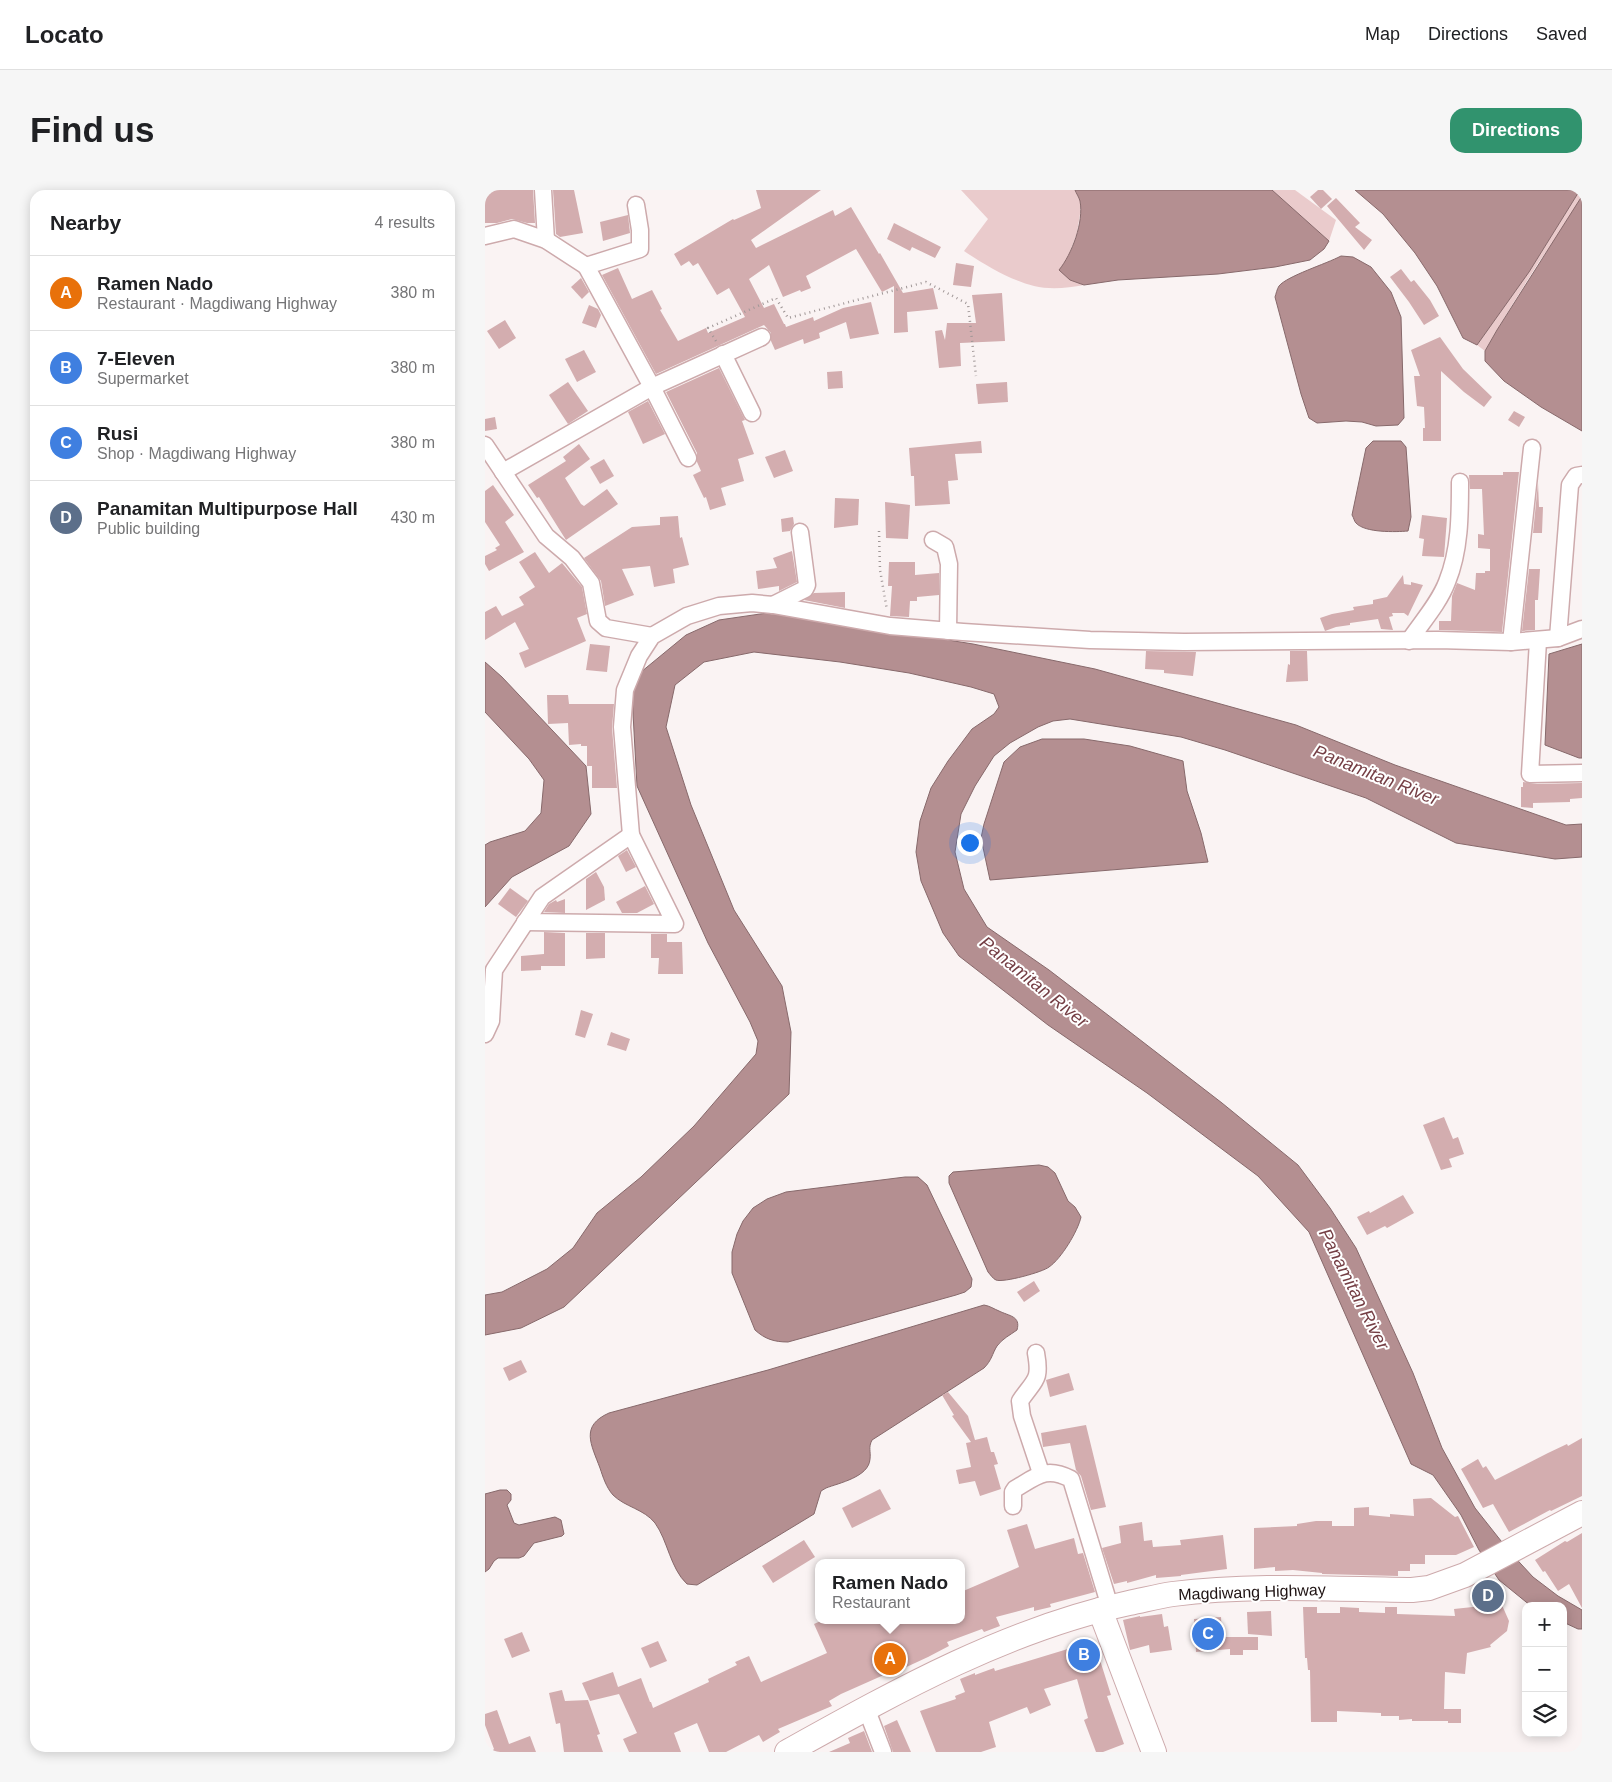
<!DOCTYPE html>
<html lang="en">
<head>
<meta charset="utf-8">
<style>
	body { margin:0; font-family:Helvetica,sans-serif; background:#f6f6f6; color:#202124 }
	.controls { position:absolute; right:15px; bottom:15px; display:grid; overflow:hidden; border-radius:10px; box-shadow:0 2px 12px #0003 }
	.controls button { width:45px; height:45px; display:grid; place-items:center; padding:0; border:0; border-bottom:1px solid #e0e0e0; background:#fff; color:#202124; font:25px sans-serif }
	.you { position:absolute; left:484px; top:652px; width:18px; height:18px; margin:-12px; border:4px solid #fff; border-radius:50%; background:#1a73e8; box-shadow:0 0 0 8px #1a73e833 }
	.badge { display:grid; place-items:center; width:32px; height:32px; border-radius:50%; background:#31936e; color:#fff; font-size:16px; font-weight:700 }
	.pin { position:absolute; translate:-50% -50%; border:2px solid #fff; box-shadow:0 1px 5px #0006 }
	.popup { position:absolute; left:330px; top:1369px; width:150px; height:65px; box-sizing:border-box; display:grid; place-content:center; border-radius:10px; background:#fff; filter:drop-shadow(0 1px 4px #0005); font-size:16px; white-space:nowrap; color:#757577 }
	.popup b { font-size:19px; color:#202124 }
	.popup::after { content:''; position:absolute; left:50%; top:100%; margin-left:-10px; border:10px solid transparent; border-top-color:#fff }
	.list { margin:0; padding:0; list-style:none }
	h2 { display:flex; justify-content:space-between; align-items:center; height:65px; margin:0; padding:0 20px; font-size:21px }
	h2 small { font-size:16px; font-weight:400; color:#757577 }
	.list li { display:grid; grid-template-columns:32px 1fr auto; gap:15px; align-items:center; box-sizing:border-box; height:75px; padding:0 20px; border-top:1px solid #e0e0e0 }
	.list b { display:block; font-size:19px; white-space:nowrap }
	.list p { margin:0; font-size:16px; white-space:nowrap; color:#757577 }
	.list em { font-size:16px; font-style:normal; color:#757577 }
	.icon { flex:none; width:28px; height:28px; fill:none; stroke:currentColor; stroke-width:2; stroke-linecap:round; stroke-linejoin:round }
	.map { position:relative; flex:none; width:1097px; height:1562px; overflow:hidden; border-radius:15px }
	header { display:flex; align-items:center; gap:30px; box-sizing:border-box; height:70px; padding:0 25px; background:#fff; border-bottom:1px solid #e0e0e0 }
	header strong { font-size:24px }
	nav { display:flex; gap:28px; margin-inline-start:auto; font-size:18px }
	.intro { display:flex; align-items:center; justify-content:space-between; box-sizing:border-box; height:120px; padding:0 30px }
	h1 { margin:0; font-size:35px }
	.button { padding:12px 22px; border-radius:15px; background:#31936e; color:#fff; font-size:18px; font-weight:700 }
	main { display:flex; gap:30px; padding:0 30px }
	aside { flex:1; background:#fff; border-radius:15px; box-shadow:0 2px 12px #0003 }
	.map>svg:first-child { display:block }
</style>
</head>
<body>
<header>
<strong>Locato</strong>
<nav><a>Map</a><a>Directions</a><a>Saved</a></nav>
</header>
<div class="intro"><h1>Find us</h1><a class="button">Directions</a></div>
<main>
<aside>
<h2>Nearby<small>4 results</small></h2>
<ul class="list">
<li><span class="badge" style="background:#e8710a">A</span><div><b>Ramen Nado</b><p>Restaurant · Magdiwang Highway</p></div><em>380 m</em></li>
<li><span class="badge" style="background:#3f7fe0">B</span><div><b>7-Eleven</b><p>Supermarket</p></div><em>380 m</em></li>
<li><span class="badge" style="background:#3f7fe0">C</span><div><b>Rusi</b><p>Shop · Magdiwang Highway</p></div><em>380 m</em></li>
<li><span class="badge" style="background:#5c6f8a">D</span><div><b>Panamitan Multipurpose Hall</b><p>Public building</p></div><em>430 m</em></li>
</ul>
</aside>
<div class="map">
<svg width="1097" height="1562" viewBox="0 0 1097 1562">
	<rect width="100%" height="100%" fill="#faf3f3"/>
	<g fill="#eacbcc">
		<path d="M476,0H590L595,10V24L592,43L582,70L585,90L599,95C583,98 565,100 549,96C527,91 498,74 479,61L503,29Z"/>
		<polygon points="787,0 810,0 851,30 844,51"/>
		<path d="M1095,0H1097C1097,18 1063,58 1052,75C1034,104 1016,132 1000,161L992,155L1044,82Z"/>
	</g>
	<g fill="#b48f91" stroke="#87696b">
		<path d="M590,0H787L844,51L839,59L825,70L790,77L733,84L633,90L599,95L585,90L574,80C587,64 599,32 595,11C594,7 591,3 590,0Z"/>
		<polygon points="870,0 1095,0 1044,82 992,155 978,148 952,96 930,63 898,24"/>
		<polygon points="1097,6 1097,241 1056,217 1019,191 1000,171 1000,161 1012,140"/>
		<path d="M856,66L868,67L886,77L906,102L916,127L919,228L913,235L891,236L877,232L861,231L832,233L824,228L816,204L790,107C791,104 792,99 794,96C802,86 841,74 856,66Z"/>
		<path d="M888,251H916L921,257L926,327L923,341C911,342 880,343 871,333C869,331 869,328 867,325L881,258Z"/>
		<polygon points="289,422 488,454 610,479 811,535 910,575 1081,635 1097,634 1097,667 1070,669 971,653 881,608 740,560 696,547 585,529 568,531 553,537 525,553 509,566 490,596 476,624 470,662 479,699 502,737 564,780 632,832 737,913 813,975 845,1018 871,1058 928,1183 957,1258 990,1318 1024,1361 1048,1387 1073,1406 1097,1420 1097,1439 1093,1439 1078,1432 1078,1416 1046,1416 1014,1390 994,1360 976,1325 948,1285 926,1274 824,1042 773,986 662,903 563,835 474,766 458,743 436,691 431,662 435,631 446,598 463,571 487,539 509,524 514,517 509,504 486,497 424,483 355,472 269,462 219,472 190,495 181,537 206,615 249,720 297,796 306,842 304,904 79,1117 36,1138 0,1145 0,1105 17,1102 62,1079 88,1058 112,1023 156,987 209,936 271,864 273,851 265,832 223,753 152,596 147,505 156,482 201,445 234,430"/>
		<polygon points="1097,454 1097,568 1094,568 1060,555 1064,464"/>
		<polygon points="0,472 17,487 101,576 106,624 84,656 27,687 0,717 0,655 5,652 40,641 56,623 59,590 44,569 0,522"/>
		<polygon points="557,549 599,549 645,556 698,571 702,601 716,643 723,672 505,690 496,648 499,634 519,572 535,557"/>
		<path d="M554,975L563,977L570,983L583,1011L590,1017L596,1027C593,1041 576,1069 564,1077C558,1082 518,1093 511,1090C508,1089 505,1084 503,1082L464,993V986L468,982Z"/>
		<path d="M420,987H433L442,995L487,1089L486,1097L480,1102L471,1105L303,1152C289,1152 280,1149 270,1140L247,1083V1062L252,1044L258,1031L268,1018L282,1009L301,1002Z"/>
		<path d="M499,1115C505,1116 509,1119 514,1121C524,1126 536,1126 532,1140C525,1145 517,1149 512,1156C507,1164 507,1170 499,1178L387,1250C383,1258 386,1261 385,1269C384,1287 354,1293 341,1298L336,1301L329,1324L212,1395L202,1394C185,1378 183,1351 170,1333C159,1319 140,1317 128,1305C121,1297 118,1287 115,1278C106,1254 95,1236 124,1223L283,1180Z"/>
		<polygon points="15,1300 22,1300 26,1304 26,1310 22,1315 29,1333 34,1335 70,1327 76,1330 79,1344 77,1346 49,1353 39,1366 34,1368 13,1368 9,1371 4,1379 0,1382 0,1304"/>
	</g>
	<g fill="#d3adaf">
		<polygon points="0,0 48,0 50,33 42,33 27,29 12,33 0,33"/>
		<polygon points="68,0 89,0 98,43 75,47 71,44"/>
		<polygon points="271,0 336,0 266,50 271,58 348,20 350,26 366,17 394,64 395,63 418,103 448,98 453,119 422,122 423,142 409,143 409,96 397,102 371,59 321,86 326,98 316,102 315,100 298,107 284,75 264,89 279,118 289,114 299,134 300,134 301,137 328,127 329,131 358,118 386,112 394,144 365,149 361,132 334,143 335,148 319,154 318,149 290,160 286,151 286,143 279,135 171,184 117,85 133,78 147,109 167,100 177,119 175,120 193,151 221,138 223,143 260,127 244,98 232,105 213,73 208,76 204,71 196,76 189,64 248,29 249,30 276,18"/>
		<polygon points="833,0 838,0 847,9 836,19 825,7"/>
		<polygon points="851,8 875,33 870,37 887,50 879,60 842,16"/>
		<polygon points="143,25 145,43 118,51 115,32"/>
		<polygon points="409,33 456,57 450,68 427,57 425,61 402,49"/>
		<polygon points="471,73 489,76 486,97 468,95"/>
		<polygon points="916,79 926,92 929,90 945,110 954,126 939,135 924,112 905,87"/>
		<polygon points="96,88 104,102 97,109 86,97"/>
		<polygon points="517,103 520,151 475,153 476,176 454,178 450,141 457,140 460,150 462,133 491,133 487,105"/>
		<polygon points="104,115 113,119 116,125 111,138 97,133"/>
		<polygon points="20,130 31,148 14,159 2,141"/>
		<polygon points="955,147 978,179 1007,207 999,217 979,202 956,181 956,251 938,251 938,238 940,238 939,217 932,216 929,186 935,186 926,160"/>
		<polygon points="99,160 111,182 92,192 80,169"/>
		<polygon points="234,178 260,230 257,231 269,264 253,269 259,291 236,298 241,315 225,320 221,307 219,308 208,285 216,281 212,272 212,263 181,202"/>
		<polygon points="357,181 358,198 343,199 342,182"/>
		<polygon points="83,192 103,221 83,234 64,205"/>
		<polygon points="522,192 523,212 493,214 491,194"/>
		<polygon points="163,211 180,244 158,254 143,222"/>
		<polygon points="1029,221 1040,227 1034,237 1023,230"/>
		<polygon points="10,227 12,239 0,241 0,229"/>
		<polygon points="496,251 497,263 470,264 473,290 463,291 465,314 430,316 429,286 426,286 424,258"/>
		<polygon points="94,254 105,269 80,288 96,314 99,316 122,299 133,314 81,350 54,307 52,308 43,295 81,271 78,267"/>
		<polygon points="300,260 308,281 289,288 280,267"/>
		<polygon points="119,269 129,286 115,294 105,277"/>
		<polygon points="1018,282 1034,282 1017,442 954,440 954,431 966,431 967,406 972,393 990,400 991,383 1000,383 1000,381 1005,381 1005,359 993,358 993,344 999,345 997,299 985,299 984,285 1018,285"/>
		<polygon points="1053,293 1054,317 1058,317 1057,343 1048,343"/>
		<polygon points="8,295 29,325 20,332 39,362 4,381 0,374 0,366 12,360 10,358 15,355 0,332 0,301"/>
		<polygon points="350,308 374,309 373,335 349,338"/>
		<polygon points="400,312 425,315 423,349 401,348"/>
		<polygon points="937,325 962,328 959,367 937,366 939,349 934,348"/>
		<polygon points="193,326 195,348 197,347 204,375 188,379 190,393 169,397 165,376 137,379 149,405 120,416 116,391 99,368 147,337 175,335 175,327"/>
		<polygon points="308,327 309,334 305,341 297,342 296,329"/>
		<polygon points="307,361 312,392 294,401 294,396 273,399 271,381 292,378 288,368"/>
		<polygon points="50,362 64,383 77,373 97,397 102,424 92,428 101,451 40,478 34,463 44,459 30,432 0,450 0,422 11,416 17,426 39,415 34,407 50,397 34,372"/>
		<polygon points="404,372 430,372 430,385 454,383 454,405 432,407 432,411 425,411 424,427 405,426 407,396 403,396"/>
		<polygon points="1044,379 1055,379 1053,410 1050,410 1050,440 1037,441"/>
		<polygon points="918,385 919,394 926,395 926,392 938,395 923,426 919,423 907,423 908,426 904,427 908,440 896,439 893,429 865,433 865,435 851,437 840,441 835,428 847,424 869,420 868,417 888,414 888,410 902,407"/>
		<polygon points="360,402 360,418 319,410 329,403"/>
		<polygon points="105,454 125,456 122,482 101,480"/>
		<polygon points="661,461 711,462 708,486 679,483 679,480 660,479"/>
		<polygon points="805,461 822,461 823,491 801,492 803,474 805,475"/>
		<polygon points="62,505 83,505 84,514 129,514 127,538 132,598 107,598 107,576 102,576 102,556 96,556 96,554 84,555 83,533 63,534"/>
		<polygon points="1038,592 1052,594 1097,593 1097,608 1085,609 1085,612 1048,613 1048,618 1036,617 1036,597 1038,597"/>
		<polygon points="142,660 151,677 141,682 133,666"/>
		<polygon points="111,682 119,697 120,710 101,720 101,689"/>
		<polygon points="160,696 169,714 152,723 137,723 131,712"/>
		<polygon points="25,698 43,711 31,727 13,714"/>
		<polygon points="80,709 80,723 59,722 64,714 71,710 72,712"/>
		<polygon points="59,742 80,743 80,776 56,776 56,780 36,781 36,766 59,764"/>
		<polygon points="101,743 120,743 120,768 101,769"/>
		<polygon points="166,744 182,744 182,752 197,752 198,784 173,784 174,768 166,768"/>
		<polygon points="96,820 108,824 100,848 90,845"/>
		<polygon points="126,842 145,849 141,861 122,855"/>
		<polygon points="959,927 968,949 973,947 979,964 964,969 967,977 956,980 938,935"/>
		<polygon points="918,1005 929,1023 902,1038 900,1036 882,1045 872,1027 884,1021 885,1023"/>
		<polygon points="549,1091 555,1101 539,1112 532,1102"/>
		<polygon points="36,1170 42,1182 24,1191 18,1178"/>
		<polygon points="584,1183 589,1200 565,1207 561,1190"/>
		<polygon points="463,1202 483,1226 490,1250 502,1247 506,1262 509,1262 513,1274 509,1275 516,1299 495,1306 490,1291 474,1294 471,1280 486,1277 481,1253 486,1252 467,1226 469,1225 457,1205"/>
		<polygon points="601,1235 621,1317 606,1320 596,1286 591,1280 585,1253 558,1257 556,1243"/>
		<polygon points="1097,1248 1097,1306 1066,1321 1065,1320 1024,1342 1008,1314 998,1318 976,1279 993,1269 998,1278 1001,1276 1010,1290 1063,1263 1082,1254 1083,1256"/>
		<polygon points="395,1299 406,1319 367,1338 357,1318"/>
		<polygon points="946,1308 970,1327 973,1326 989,1357 971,1365 940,1365 940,1374 925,1374 925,1381 913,1381 913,1386 837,1384 837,1383 808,1380 790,1381 790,1377 769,1379 769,1338 812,1336 812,1334 831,1331 847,1331 847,1336 869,1336 869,1318 884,1317 884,1325 905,1327 905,1324 929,1326 928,1309"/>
		<polygon points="657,1332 659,1351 667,1350 668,1357 696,1355 695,1350 738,1345 742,1379 696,1385 696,1386 671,1388 671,1385 642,1393 642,1391 629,1394 617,1358 636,1353 634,1336"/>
		<polygon points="542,1334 550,1359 589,1348 593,1364 598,1363 610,1402 565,1414 566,1417 549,1421 549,1417 511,1427 515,1436 499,1442 497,1439 462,1452 464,1456 443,1467 402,1486 401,1484 356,1504 344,1511 347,1516 293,1539 295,1542 278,1552 274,1545 241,1562 224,1562 212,1533 189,1543 196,1562 144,1562 138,1549 152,1543 134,1504 105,1511 97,1493 128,1482 133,1497 156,1488 165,1512 166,1512 168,1518 224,1492 223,1489 252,1475 250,1472 264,1466 276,1492 342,1463 329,1434 338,1430 476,1430 476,1402 534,1377 522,1340"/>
		<polygon points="1097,1343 1097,1418 1084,1394 1073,1401 1060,1381 1058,1382 1050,1370 1080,1351 1082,1352"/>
		<polygon points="319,1350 330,1367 288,1393 277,1376"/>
		<polygon points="1009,1397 1024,1431 1022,1441 1005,1455 1006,1457 982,1463 980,1484 960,1482 959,1519 976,1519 976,1533 963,1533 963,1531 927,1531 927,1529 914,1530 914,1526 896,1526 896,1523 852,1521 852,1532 826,1532 825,1480 823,1480 822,1468 820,1468 818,1417 832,1417 832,1423 855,1423 855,1417 874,1418 874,1422 900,1423 900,1417 912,1417 912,1424 970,1426 969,1419 997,1416 992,1404"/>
		<polygon points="786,1421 787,1446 763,1444 762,1422"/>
		<polygon points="677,1424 679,1437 683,1436 687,1460 665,1463 664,1455 645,1460 638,1430 655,1426 655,1427"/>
		<polygon points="736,1427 737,1447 773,1447 773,1460 758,1460 758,1465 745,1465 745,1459 711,1462 709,1429"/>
		<polygon points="37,1442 45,1461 27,1468 19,1449"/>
		<polygon points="173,1451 182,1471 165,1478 156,1458"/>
		<polygon points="609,1451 626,1505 622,1506 639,1554 618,1562 611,1562 599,1530 603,1528 592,1489 559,1499 566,1515 545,1524 542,1517 504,1532 511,1557 496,1562 451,1562 435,1521 471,1509 470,1506 480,1502 475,1489 490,1483 490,1485 509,1478 510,1481"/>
		<polygon points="77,1500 80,1511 103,1510 115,1544 112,1545 118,1562 79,1562 75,1533 71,1534 64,1503"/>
		<polygon points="12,1520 24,1554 45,1546 51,1562 6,1562 9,1559 0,1535 0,1524"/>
		<polygon points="412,1530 426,1562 408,1562 399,1536"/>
		<polygon points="379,1541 387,1562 344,1562 365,1553 363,1548"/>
	</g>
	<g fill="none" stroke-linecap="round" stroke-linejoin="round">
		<defs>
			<g id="street">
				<polyline points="58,0 61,50"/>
				<polyline points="151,15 155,40 155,59 101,76 167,197 277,147"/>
				<polyline points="0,46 29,39 61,50 101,76"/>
				<polyline points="238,164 267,223"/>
				<polyline points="0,255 61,346 87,368 106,393 113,431 121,438 167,446"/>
				<polyline points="18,282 167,197 203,268"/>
				<polyline points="448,350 460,357 464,374 463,441"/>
				<polyline points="288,415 320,399 322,395 315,342"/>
				<polyline points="1073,448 1085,295 1091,286 1097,285"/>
				<path d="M924,451C937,432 954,413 962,392C975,360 975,325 975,292"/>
				<polyline points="1053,451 1045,584 1097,583"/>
				<polyline points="1026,452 1047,258"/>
				<polyline points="40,732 190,734 146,645 137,537 140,500 154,466 167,446 202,426 234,416 267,413 288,415 405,436 478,442 605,450 699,452 953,450 1026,452 1073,448 1097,439"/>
				<polyline points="0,844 6,831 9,780 57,707 146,645"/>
				<path d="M551,1163C556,1191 550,1189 535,1211L537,1226L556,1283"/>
				<path d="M528,1316V1302L530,1299C552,1286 561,1276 586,1289L625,1417"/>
				<polyline points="381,1518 398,1562"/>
			</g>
			<g id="secondary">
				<polyline points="615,1420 669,1562"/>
				<path d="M302,1562C410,1502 522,1439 644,1413C659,1410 674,1406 688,1404C767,1394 848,1399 927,1400L944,1398L980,1385L1097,1323"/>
			</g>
		</defs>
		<use href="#street" stroke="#cdaaac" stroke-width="19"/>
		<use href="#secondary" stroke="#cdaaac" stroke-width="26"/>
		<g stroke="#a09797" stroke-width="2.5" stroke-dasharray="1 4" stroke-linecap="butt">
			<polyline points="231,151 223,138 291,108 303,128 441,92 483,114 491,186"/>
			<polyline points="394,341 395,380 402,420"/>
		</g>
		<use href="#street" stroke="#fff" stroke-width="16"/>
		<use href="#secondary" stroke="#fff" stroke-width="24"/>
	</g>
	<g text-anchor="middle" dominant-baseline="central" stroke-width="4" stroke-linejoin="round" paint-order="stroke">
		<g font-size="16" fill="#1d1111" stroke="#fff">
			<text transform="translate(767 1402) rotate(-2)">Magdiwang Highway</text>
		</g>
		<g font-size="18" font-style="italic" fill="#753f45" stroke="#fff">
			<text transform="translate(891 585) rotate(22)">Panamitan River</text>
			<text transform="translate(549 792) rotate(39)">Panamitan River</text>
			<text transform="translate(869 1099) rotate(63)">Panamitan River</text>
		</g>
	</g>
</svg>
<div class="controls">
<button>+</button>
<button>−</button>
<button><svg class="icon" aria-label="layers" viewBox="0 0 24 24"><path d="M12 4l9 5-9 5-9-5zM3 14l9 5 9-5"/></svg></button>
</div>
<div class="you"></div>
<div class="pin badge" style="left:405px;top:1469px;background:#e8710a">A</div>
<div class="popup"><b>Ramen Nado</b>Restaurant</div>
<div class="pin badge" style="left:599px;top:1465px;background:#3f7fe0">B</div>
<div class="pin badge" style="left:723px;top:1444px;background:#3f7fe0">C</div>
<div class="pin badge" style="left:1003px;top:1406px;background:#5c6f8a">D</div>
</div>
</main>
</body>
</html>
